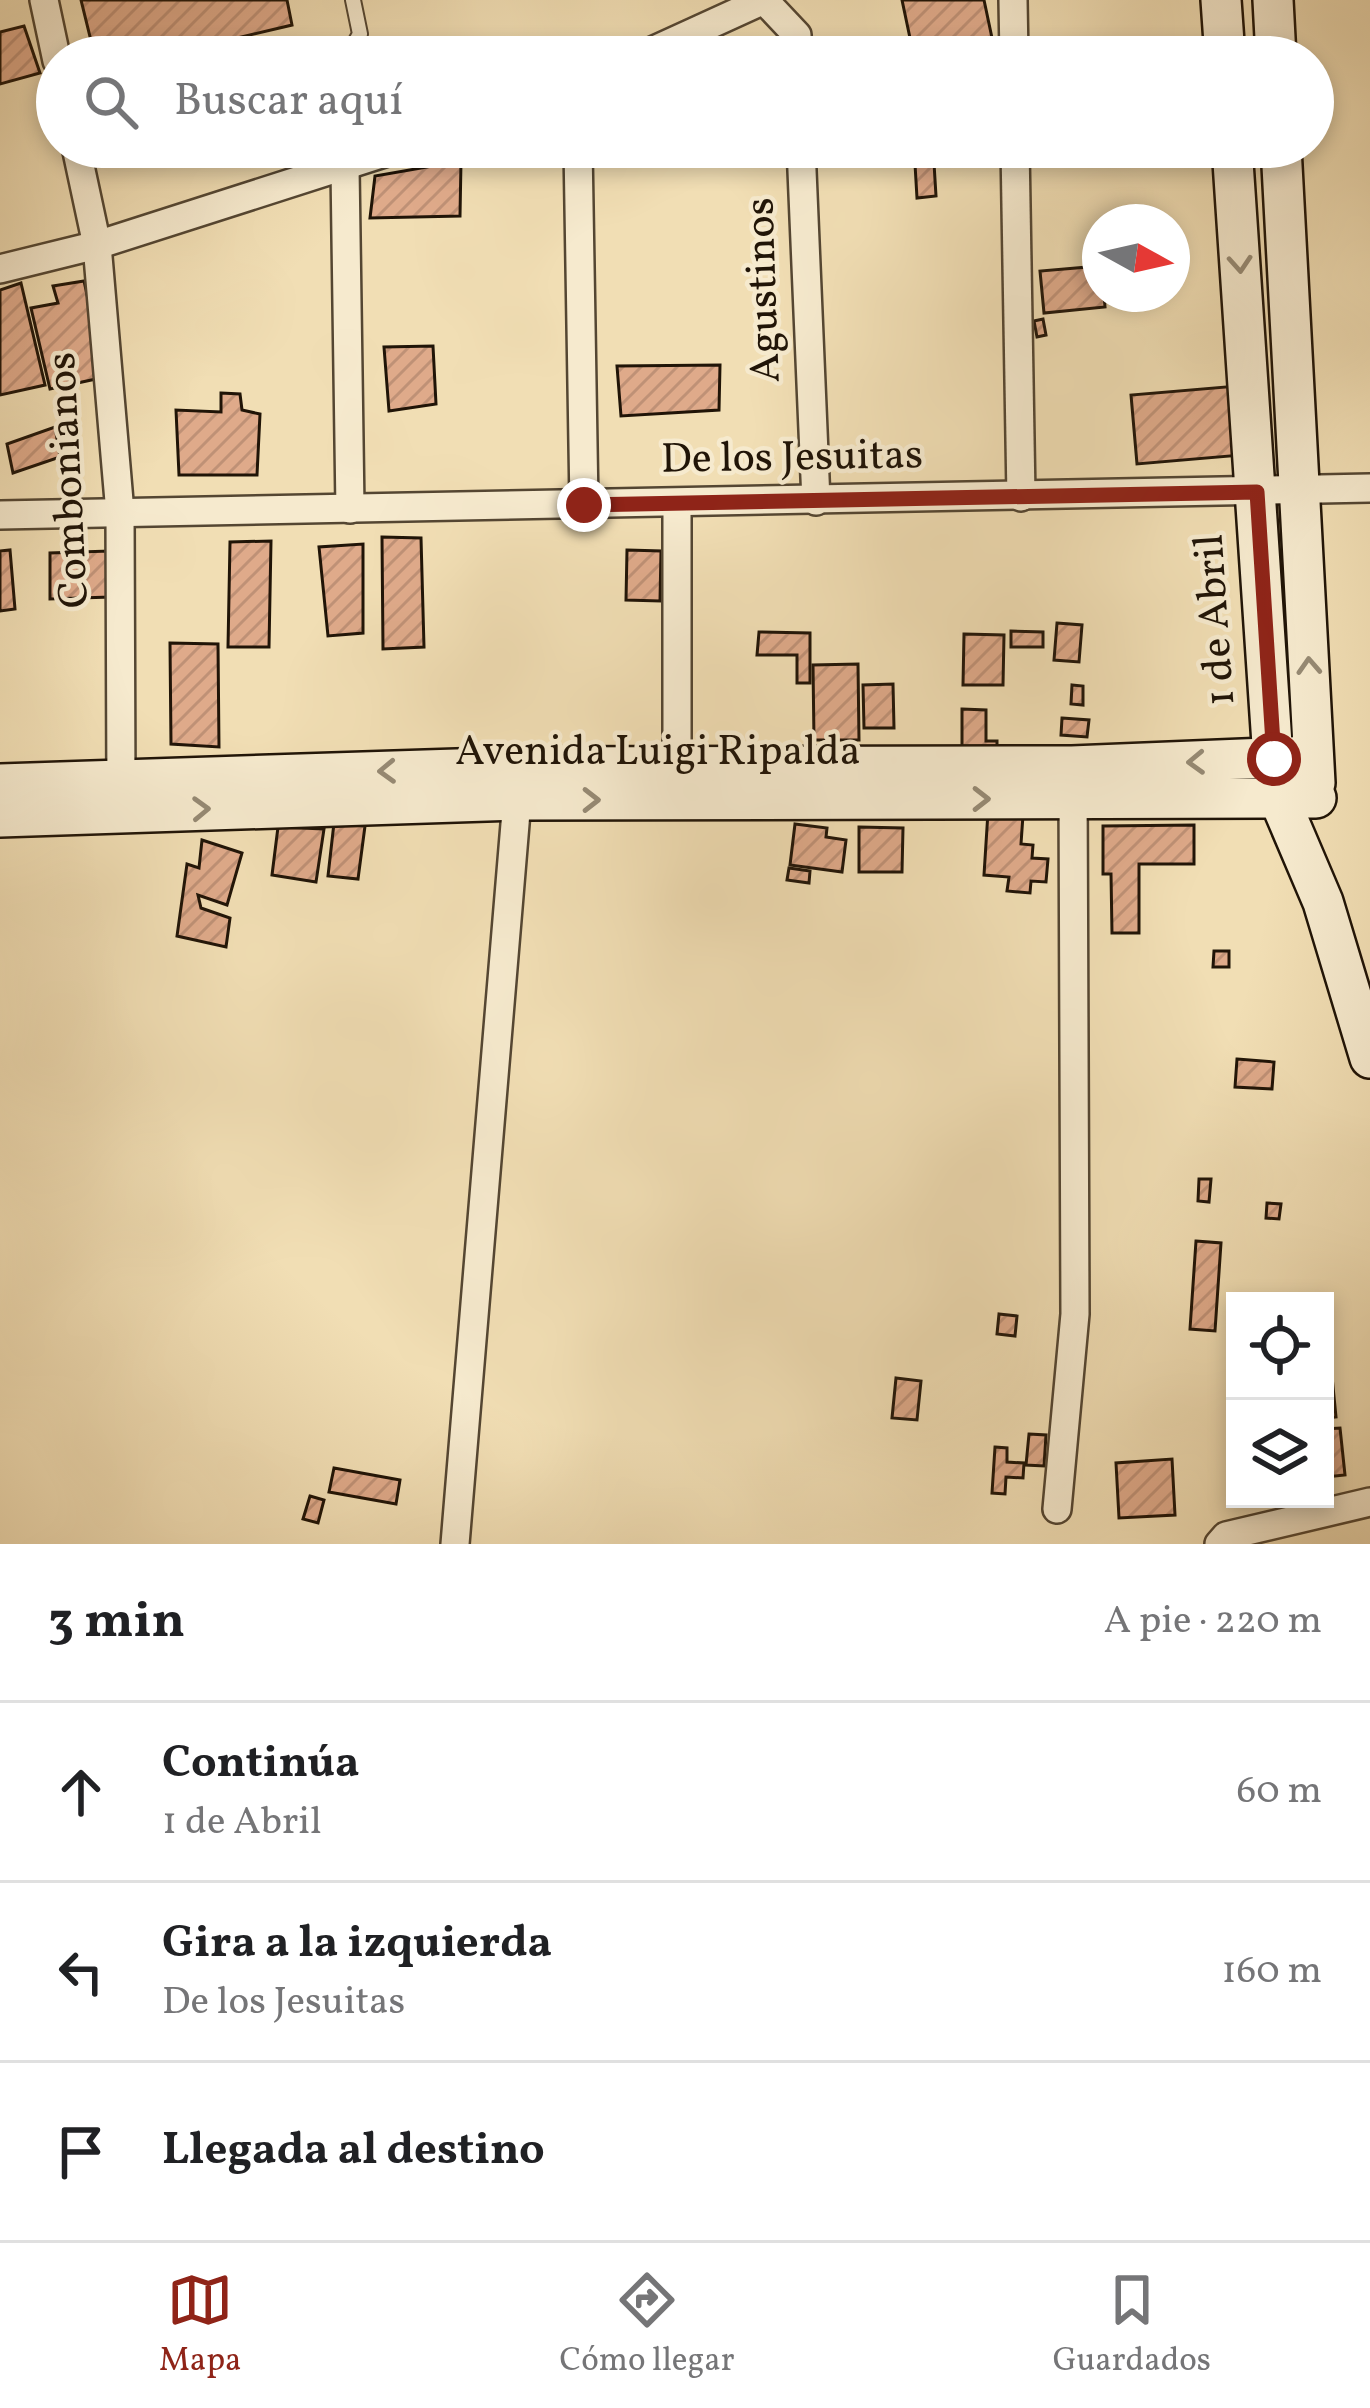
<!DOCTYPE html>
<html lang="es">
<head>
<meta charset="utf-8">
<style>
	body { margin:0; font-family:Vollkorn,serif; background:#f6f6f6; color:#202124 }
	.controls { position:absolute; right:36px; bottom:36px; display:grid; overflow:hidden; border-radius:0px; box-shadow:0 6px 18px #0003 }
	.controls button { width:108px; height:108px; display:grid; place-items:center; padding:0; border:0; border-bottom:3px solid #e0e0e0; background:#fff; color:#202124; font:60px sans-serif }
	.compass { position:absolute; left:1082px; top:204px; width:108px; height:108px; border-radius:50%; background:#fff; box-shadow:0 6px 18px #0003; rotate:98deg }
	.stop { position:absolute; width:36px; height:36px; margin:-27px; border:9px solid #8f2418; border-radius:50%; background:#fff }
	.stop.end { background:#8f2418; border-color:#fff; box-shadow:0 3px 12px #0008 }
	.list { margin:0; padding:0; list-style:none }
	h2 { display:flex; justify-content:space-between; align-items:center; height:156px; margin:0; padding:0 48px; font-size:51px }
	h2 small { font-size:39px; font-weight:400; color:#757577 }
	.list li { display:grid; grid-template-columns:78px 1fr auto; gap:36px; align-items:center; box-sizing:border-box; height:180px; padding:0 48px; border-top:3px solid #e0e0e0 }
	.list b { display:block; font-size:45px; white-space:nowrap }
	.list p { margin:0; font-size:39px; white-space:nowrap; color:#757577 }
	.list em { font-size:39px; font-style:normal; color:#757577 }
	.icon { flex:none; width:66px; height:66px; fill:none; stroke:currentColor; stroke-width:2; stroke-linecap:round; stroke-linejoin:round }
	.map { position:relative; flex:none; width:1370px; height:1544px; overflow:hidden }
	.search { position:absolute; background:#fff; box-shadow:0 6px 18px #0003; left:36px; right:36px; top:36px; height:132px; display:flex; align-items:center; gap:30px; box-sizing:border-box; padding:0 42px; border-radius:66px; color:#757577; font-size:45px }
	.sheet { height:696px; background:#fff }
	nav { display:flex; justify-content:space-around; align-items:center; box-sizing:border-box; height:168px; border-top:3px solid #e0e0e0; background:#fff; font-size:33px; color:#757577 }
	nav a { display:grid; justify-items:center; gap:6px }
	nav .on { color:#8f2418 }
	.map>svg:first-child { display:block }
</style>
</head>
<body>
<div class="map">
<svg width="1370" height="1544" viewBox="0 0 1370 1544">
	<defs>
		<pattern id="building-hatch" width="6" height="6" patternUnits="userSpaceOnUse" patternTransform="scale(3)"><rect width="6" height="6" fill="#dfaa8a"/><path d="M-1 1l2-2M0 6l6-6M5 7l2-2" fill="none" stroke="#bf9176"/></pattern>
	</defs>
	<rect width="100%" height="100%" fill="#f1deb4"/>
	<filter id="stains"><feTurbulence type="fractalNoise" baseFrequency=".00167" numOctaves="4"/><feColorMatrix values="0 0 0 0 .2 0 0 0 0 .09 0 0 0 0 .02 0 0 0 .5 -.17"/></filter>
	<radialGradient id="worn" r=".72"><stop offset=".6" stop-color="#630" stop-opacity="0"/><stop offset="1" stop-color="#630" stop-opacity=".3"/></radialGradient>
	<g fill="url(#building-hatch)" stroke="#201407" stroke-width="3">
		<polygon points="81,0 287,0 292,25 156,57 95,57"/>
		<polygon points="902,0 984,0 996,57 914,57"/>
		<polygon points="24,26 40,73 0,84 0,32"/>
		<polygon points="727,50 729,57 686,57"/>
		<polygon points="914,147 933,147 936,196 917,198"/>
		<polygon points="461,161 460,216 370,218 375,176"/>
		<polygon points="1100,266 1100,294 1104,294 1105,307 1044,313 1040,271"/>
		<polygon points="84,281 105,377 50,389 31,308 58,303 53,286"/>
		<polygon points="21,283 45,385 0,395 0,290"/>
		<polygon points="1043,319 1046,335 1037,337 1034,321"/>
		<polygon points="433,346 436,404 389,411 384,347"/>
		<polygon points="720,365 719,410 621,416 617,366"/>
		<polygon points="1237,386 1242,455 1137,464 1131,395"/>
		<polygon points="221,393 240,394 242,410 260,414 257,475 179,475 176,410 221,412"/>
		<polygon points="55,427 60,457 13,473 7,444"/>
		<polygon points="382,537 421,538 424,647 383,649"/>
		<polygon points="271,541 269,647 228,647 230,542"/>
		<polygon points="363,544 363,633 328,636 319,547"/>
		<polygon points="10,550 15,609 0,611 0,551"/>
		<polygon points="627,550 661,551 660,601 626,600"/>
		<polygon points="109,551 110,597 50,599 50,553"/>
		<polygon points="1057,623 1082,625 1079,662 1054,660"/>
		<polygon points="1011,631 1043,632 1043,647 1011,647"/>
		<polygon points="759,632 810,633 810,683 797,683 797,655 757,655"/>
		<polygon points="964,634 1004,635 1003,685 963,685"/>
		<polygon points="170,643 218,644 219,747 171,744"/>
		<polygon points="858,664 859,740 814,740 813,665"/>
		<polygon points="893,684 894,728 864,728 863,685"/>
		<polygon points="1072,685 1083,686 1083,705 1071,704"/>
		<polygon points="962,709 986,710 986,741 997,741 997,751 962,752"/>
		<polygon points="1062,718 1089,720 1087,737 1061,735"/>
		<polygon points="988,812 1023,815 1021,844 1033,845 1032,858 1048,859 1046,882 1031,881 1030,893 1007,891 1009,877 984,875"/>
		<polygon points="334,823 365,826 358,879 328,876"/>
		<polygon points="795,824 827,828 826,837 846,840 842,872 790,865"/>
		<polygon points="1194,825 1194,864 1139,864 1139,933 1112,933 1111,874 1103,874 1103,826"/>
		<polygon points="278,827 324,829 316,882 272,875"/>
		<polygon points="859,827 903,828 902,872 859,872"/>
		<polygon points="202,840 242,853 227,905 198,895 201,908 230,918 226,947 177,936 187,864 199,868"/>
		<polygon points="789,868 810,871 809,883 787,880"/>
		<polygon points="1214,951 1229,951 1229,967 1213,967"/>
		<polygon points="1237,1059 1274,1062 1272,1089 1235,1087"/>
		<polygon points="1199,1179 1211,1179 1209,1202 1198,1201"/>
		<polygon points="1267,1203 1281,1204 1279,1219 1266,1218"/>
		<polygon points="1196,1241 1221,1243 1215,1331 1190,1329"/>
		<polygon points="999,1314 1017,1316 1015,1336 997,1334"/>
		<polygon points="1325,1366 1331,1366 1336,1417 1325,1418"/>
		<polygon points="896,1378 921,1381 917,1420 892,1418"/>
		<polygon points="1340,1428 1345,1475 1325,1477 1325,1429"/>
		<polygon points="1029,1434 1046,1435 1044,1466 1026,1465"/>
		<polygon points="995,1447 1007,1448 1007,1462 1024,1463 1023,1478 1006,1477 1005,1494 992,1493"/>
		<polygon points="1172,1459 1175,1515 1119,1518 1116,1463"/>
		<polygon points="334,1468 400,1480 396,1504 329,1492"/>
		<polygon points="310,1496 324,1500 318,1523 303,1519"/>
	</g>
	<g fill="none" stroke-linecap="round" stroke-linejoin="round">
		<defs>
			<polyline id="lane" points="347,57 360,34 353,0"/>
			<g id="street">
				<polyline points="44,0 57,61"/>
				<polyline points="1013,0 1014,57"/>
				<polyline points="639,57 764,0 797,35 798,57"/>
				<polyline points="76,147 97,245 120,513 121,794"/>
				<polyline points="578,147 584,504"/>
				<polyline points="801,147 816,501"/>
				<polyline points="1015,147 1021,497"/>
				<polyline points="345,168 350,509"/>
				<polyline points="0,269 97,245 403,147"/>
				<polyline points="0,515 1370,488"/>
				<polyline points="677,781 677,503"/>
				<polyline points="1057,1509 1075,1314 1073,783"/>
				<polyline points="455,1544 517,800"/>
				<polyline points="1219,1544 1226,1536 1370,1502"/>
			</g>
			<g id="secondary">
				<polyline points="1221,0 1225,57"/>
				<polyline points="1273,0 1276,57"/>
				<polyline points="1232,147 1273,759 1280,801 1323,902 1370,1058"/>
				<polyline points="1281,147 1315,783"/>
				<polyline points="0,784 515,767 1072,766 1313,756"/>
				<polyline points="0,817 517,800 1316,798"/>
			</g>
		</defs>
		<use href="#lane" stroke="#544632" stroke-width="18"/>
		<use href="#street" stroke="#544632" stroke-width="32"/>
		<use href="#secondary" stroke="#201407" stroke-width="44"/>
		<use href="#lane" stroke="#f6eace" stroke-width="14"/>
		<use href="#street" stroke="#f6eace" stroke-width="27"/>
		<use href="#secondary" stroke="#f6eace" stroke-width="39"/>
	</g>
	<defs><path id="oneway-chevron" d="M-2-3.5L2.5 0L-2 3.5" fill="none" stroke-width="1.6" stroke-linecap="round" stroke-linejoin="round" transform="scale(3)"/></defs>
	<g stroke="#968a74">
		<use href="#oneway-chevron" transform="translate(1240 264) rotate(86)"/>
		<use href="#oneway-chevron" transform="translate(1309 666) rotate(-93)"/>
		<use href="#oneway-chevron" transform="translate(1196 762) rotate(178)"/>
		<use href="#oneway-chevron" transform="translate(387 771) rotate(178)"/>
		<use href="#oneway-chevron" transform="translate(981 799)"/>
		<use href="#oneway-chevron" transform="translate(591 800)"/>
		<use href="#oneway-chevron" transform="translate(201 809) rotate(-2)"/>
	</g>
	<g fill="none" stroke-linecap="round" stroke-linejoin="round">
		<polyline stroke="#8f2418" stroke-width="15" points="584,505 1257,492 1274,759"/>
	</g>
	<g text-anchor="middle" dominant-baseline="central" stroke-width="9" stroke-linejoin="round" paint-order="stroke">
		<g font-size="42" fill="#201407" stroke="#f6eace">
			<text transform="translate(765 290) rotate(-92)">Agustinos</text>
			<text transform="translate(792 459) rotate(-1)">De los Jesuitas</text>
			<text transform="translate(70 480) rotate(-93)">Combonianos</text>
			<text transform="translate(1217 620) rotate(-94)">1 de Abril</text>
			<text x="658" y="753">Avenida Luigi Ripalda</text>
		</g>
	</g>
	<rect width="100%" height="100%" filter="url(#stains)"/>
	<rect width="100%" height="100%" fill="url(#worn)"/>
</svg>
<div class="controls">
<button><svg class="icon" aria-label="locate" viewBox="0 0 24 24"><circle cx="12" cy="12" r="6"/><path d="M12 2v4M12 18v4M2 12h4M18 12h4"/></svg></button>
<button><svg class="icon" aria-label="layers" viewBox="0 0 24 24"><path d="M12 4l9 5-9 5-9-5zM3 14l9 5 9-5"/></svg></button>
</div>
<svg class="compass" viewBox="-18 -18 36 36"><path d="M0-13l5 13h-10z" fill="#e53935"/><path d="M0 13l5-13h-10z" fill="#757577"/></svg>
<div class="stop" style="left:1274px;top:759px"></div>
<div class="stop end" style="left:584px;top:505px"></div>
<div class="search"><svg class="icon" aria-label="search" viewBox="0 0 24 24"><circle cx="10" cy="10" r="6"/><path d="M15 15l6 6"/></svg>Buscar aquí</div>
</div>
<section class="sheet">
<h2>3 min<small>A pie · 220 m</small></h2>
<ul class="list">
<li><svg class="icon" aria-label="ahead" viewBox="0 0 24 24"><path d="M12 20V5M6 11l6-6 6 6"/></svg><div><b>Continúa</b><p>1 de Abril</p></div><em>60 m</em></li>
<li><svg class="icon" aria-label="left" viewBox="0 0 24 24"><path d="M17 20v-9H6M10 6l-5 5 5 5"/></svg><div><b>Gira a la izquierda</b><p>De los Jesuitas</p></div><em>160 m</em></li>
<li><svg class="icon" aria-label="arrive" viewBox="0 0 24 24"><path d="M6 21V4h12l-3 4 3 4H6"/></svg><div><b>Llegada al destino</b></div></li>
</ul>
</section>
<nav>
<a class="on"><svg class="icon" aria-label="map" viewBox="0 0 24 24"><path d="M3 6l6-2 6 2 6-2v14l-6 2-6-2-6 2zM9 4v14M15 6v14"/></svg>Mapa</a>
<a><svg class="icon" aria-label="directions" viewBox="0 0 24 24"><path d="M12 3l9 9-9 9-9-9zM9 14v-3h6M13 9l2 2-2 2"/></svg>Cómo llegar</a>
<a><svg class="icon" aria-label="saved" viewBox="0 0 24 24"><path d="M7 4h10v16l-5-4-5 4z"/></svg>Guardados</a>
</nav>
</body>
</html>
